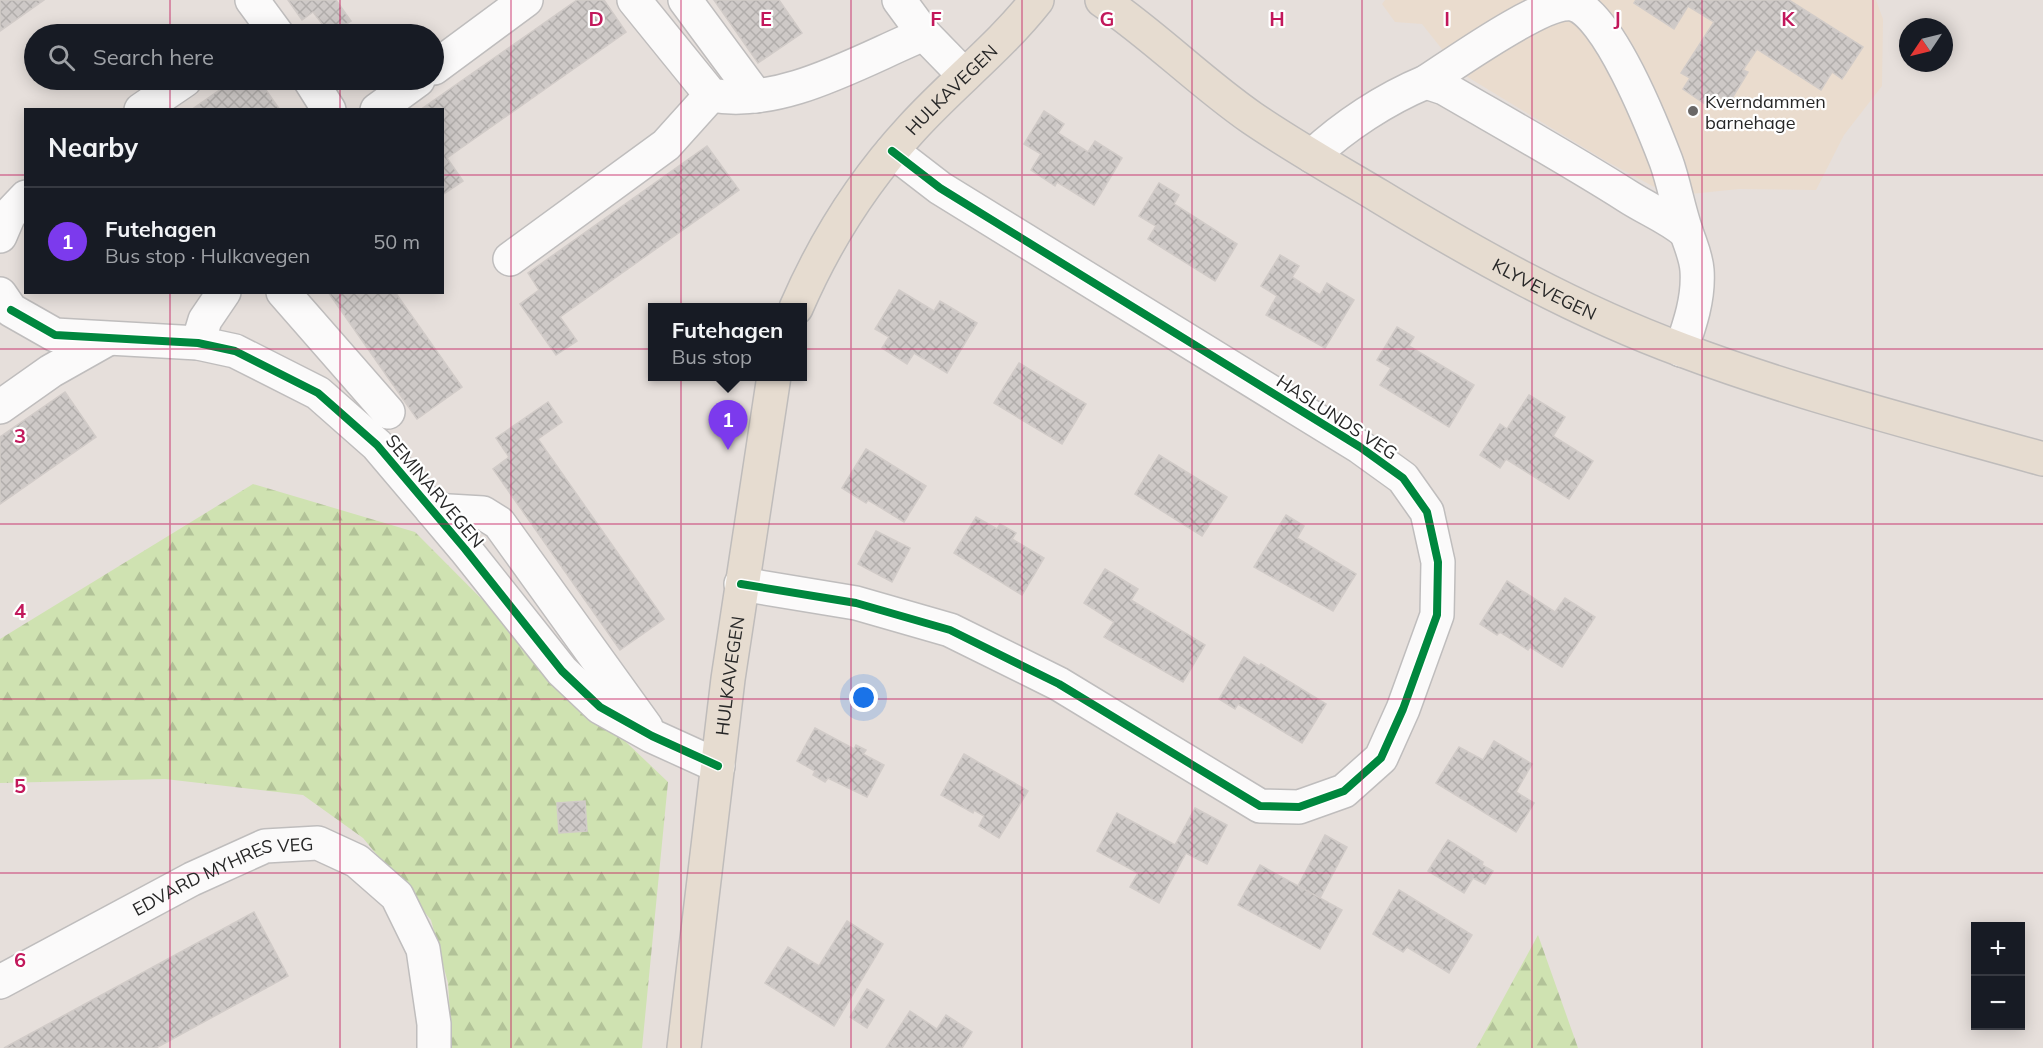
<!DOCTYPE html>
<html lang="en">
<head>
<meta charset="utf-8">
<style>
	body { margin:0; font-family:Mulish,sans-serif; background:#242831; color:#f1f3f6 }
	.controls { position:absolute; right:18px; bottom:18px; display:grid; overflow:hidden; border-radius:0px; box-shadow:0 3px 15px #0003 }
	.controls button { width:54px; height:54px; display:grid; place-items:center; padding:0; border:0; border-bottom:2px solid #363941; background:#171b24; color:#f1f3f6; font:30px sans-serif }
	.compass { position:absolute; left:1899px; top:18px; width:54px; height:54px; border-radius:50%; background:#171b24; box-shadow:0 3px 15px #0003; rotate:235deg }
	.you { position:absolute; left:864px; top:698px; width:21px; height:21px; margin:-15px; border:4px solid #fff; border-radius:50%; background:#1a73e8; box-shadow:0 0 0 9px #1a73e833 }
	.badge { display:grid; place-items:center; width:39px; height:39px; border-radius:50%; background:#7c3aed; color:#fff; font-size:20px; font-weight:700 }
	.pin { position:absolute; translate:-50% -50px; filter:drop-shadow(0 2px 3px #0008) }
	.pin::after { content:''; position:absolute; top:32px; width:21px; height:18px; background:inherit; clip-path:polygon(0 0,100% 0,50% 100%) }
	.popup { position:absolute; left:648px; top:303px; width:159px; height:78px; box-sizing:border-box; display:grid; place-content:center; border-radius:0px; background:#171b24; filter:drop-shadow(0 2px 4px #0005); font-size:20px; white-space:nowrap; color:#9ea1a6 }
	.popup b { font-size:22px; color:#f1f3f6 }
	.popup::after { content:''; position:absolute; left:50%; top:100%; margin-left:-12px; border:12px solid transparent; border-top-color:#171b24 }
	.list { margin:0; padding:0; list-style:none }
	h2 { display:flex; justify-content:space-between; align-items:center; height:78px; margin:0; padding:0 24px; font-size:26px }
	h2 small { font-size:20px; font-weight:400; color:#9ea1a6 }
	.list li { display:grid; grid-template-columns:39px 1fr auto; gap:18px; align-items:center; box-sizing:border-box; height:108px; padding:0 24px; border-top:2px solid #363941 }
	.list b { display:block; font-size:22px; white-space:nowrap }
	.list p { margin:0; font-size:20px; white-space:nowrap; color:#9ea1a6 }
	.list em { font-size:20px; font-style:normal; color:#9ea1a6 }
	.icon { flex:none; width:33px; height:33px; fill:none; stroke:currentColor; stroke-width:2; stroke-linecap:round; stroke-linejoin:round }
	.map { position:relative; flex:none; width:2043px; height:1048px; overflow:hidden }
	.search { position:absolute; background:#171b24; box-shadow:0 3px 15px #0003; left:24px; top:24px; width:420px; height:66px; display:flex; align-items:center; gap:15px; box-sizing:border-box; padding:0 21px; border-radius:33px; color:#9ea1a6; font-size:22px }
	.panel { position:absolute; background:#171b24; box-shadow:0 3px 15px #0003; left:24px; top:108px; width:420px; height:186px; border-radius:0px }
	.map>svg:first-child { display:block }
</style>
</head>
<body>
<div class="map">
<svg width="2043" height="1048" viewBox="0 0 2043 1048">
	<defs>
		<pattern id="forest-firs" width="22" height="20" patternUnits="userSpaceOnUse" patternTransform="scale(1.5)"><rect width="22" height="20" fill="#cfe2b1"/><path d="M5 1l3.5 6h-7zM16 11l3.5 6h-7z" fill="#b2c298"/></pattern>
		<pattern id="building-cross-hatch" width="8" height="8" patternUnits="userSpaceOnUse" patternTransform="scale(1.5)"><rect width="8" height="8" fill="#cec9c7"/><path d="M0 0l8 8M0 8l8-8" fill="none" stroke="#b1adab"/></pattern>
	</defs>
	<rect width="100%" height="100%" fill="#e6dfdb"/>
	<polygon fill="#eadcce" points="1385,0 1876,0 1883,19 1882,86 1844,135 1816,190 1739,189 1671,196 1606,161 1461,73 1422,24 1395,22 1382,4"/>
	<g fill="url(#forest-firs)">
		<polygon points="253,484 415,532 586,704 668,782 642,1048 452,1048 448,983 431,920 363,838 303,795 165,779 0,783 0,639"/>
		<polygon points="1538,935 1578,1048 1476,1048 1479,1043"/>
	</g>
	<g fill="url(#building-cross-hatch)" stroke="#d1cbc8" stroke-width="1.5">
		<polygon points="0,0 44,0 0,31"/>
		<polygon points="288,0 336,0 351,21 330,34 313,12 302,20"/>
		<polygon points="577,0 604,0 626,32 447,158 463,181 442,195 442,110 420,110"/>
		<polygon points="714,0 779,0 802,33 758,63"/>
		<polygon points="1636,0 1789,0 1863,47 1842,79 1832,72 1821,90 1757,49 1743,70 1748,72 1731,100 1726,97 1724,100 1716,94 1708,106 1683,89 1690,78 1681,73 1714,22 1688,6 1674,29 1634,3"/>
		<polygon points="234,80 259,80 280,110 191,110"/>
		<polygon points="1044,111 1064,124 1058,133 1088,152 1095,141 1122,158 1094,205 1057,182 1055,186 1031,170 1041,154 1024,144"/>
		<polygon points="707,146 739,190 560,317 577,341 556,355 520,304 539,290 528,273"/>
		<polygon points="1159,183 1179,195 1174,204 1237,244 1215,281 1148,239 1156,226 1139,216"/>
		<polygon points="1280,255 1299,266 1292,277 1320,295 1327,283 1354,300 1325,348 1266,315 1277,296 1261,286"/>
		<polygon points="899,290 934,311 940,301 977,323 947,373 914,353 907,364 882,348 889,337 875,329"/>
		<polygon points="328,292 395,292 462,387 417,419"/>
		<polygon points="1397,327 1414,337 1409,346 1474,385 1449,427 1380,385 1391,368 1377,360"/>
		<polygon points="1019,363 1086,404 1062,444 994,403"/>
		<polygon points="65,392 96,437 0,504 0,437"/>
		<polygon points="1529,395 1565,417 1553,436 1593,461 1569,499 1506,459 1500,468 1480,455 1500,424 1507,429"/>
		<polygon points="548,402 562,422 538,439 664,619 620,650 493,469 509,457 496,438"/>
		<polygon points="866,449 926,486 904,522 868,500 866,503 842,488"/>
		<polygon points="1159,455 1227,497 1202,536 1135,494"/>
		<polygon points="1286,515 1304,526 1297,538 1356,574 1333,611 1254,567"/>
		<polygon points="976,517 997,529 1000,524 1016,533 1012,539 1044,558 1022,595 954,553"/>
		<polygon points="876,531 910,548 892,582 858,564"/>
		<polygon points="1105,569 1138,589 1131,600 1205,645 1183,682 1104,637 1114,622 1084,603"/>
		<polygon points="1507,581 1555,612 1565,598 1595,617 1562,667 1530,647 1528,650 1500,632 1497,635 1480,624"/>
		<polygon points="1244,657 1259,666 1261,664 1326,704 1302,743 1238,704 1235,709 1219,699"/>
		<polygon points="815,728 854,749 856,745 866,750 863,754 884,765 867,797 828,778 825,782 813,775 815,771 797,761"/>
		<polygon points="1494,741 1532,764 1516,792 1534,803 1516,832 1436,783 1459,747 1483,760"/>
		<polygon points="964,754 1028,791 999,838 979,826 984,816 974,810 973,813 941,795"/>
		<polygon points="585,801 587,831 559,833 557,803"/>
		<polygon points="1195,808 1227,825 1207,864 1186,853 1159,903 1130,887 1138,873 1097,851 1117,813 1175,845"/>
		<polygon points="1325,835 1347,847 1320,898 1298,886"/>
		<polygon points="1448,840 1483,862 1482,865 1493,871 1485,884 1473,878 1464,893 1428,871"/>
		<polygon points="1260,865 1342,910 1320,949 1238,905"/>
		<polygon points="1399,890 1472,935 1449,973 1407,947 1403,952 1373,934"/>
		<polygon points="254,912 288,976 156,1048 4,1048"/>
		<polygon points="847,921 883,944 834,1026 765,983 788,947 819,966"/>
		<polygon points="867,989 884,1000 867,1028 850,1017"/>
		<polygon points="910,1011 937,1029 946,1015 972,1032 962,1048 886,1048"/>
	</g>
	<g fill="none" stroke-linecap="round" stroke-linejoin="round">
		<defs>
			<g id="minor">
				<polyline points="252,0 277,34"/>
				<path d="M634,0L711,95C782,108 859,61 924,34"/>
				<polyline points="685,0 756,96"/>
				<polyline points="899,0 924,34 964,75"/>
				<polyline points="434,68 526,0"/>
				<polyline points="310,80 329,110"/>
				<path d="M1426,82L1444,88C1506,124 1567,158 1627,196C1647,209 1668,217 1686,232"/>
				<polyline points="141,110 185,80"/>
				<polyline points="377,110 418,80"/>
				<path d="M1312,156C1344,126 1385,99 1426,82C1454,64 1543,0 1572,4C1607,10 1653,127 1666,161C1674,183 1678,208 1686,231C1690,244 1696,256 1697,270C1699,298 1690,324 1681,350"/>
				<polyline points="0,236 9,215 26,197"/>
				<polyline points="510,259 666,145 711,95"/>
				<polyline points="283,292 388,412"/>
				<polyline points="0,294 11,310 55,335 198,343 235,351 318,393 377,445 465,549 562,671 600,707 652,736 718,766"/>
				<polyline points="198,343 205,320 224,292"/>
				<polyline points="0,407 51,371 106,340"/>
				<polyline points="432,510 483,513 499,523 646,727"/>
				<polyline points="741,584 856,603 950,630 1059,684 1260,806 1299,807 1344,791 1381,758 1403,709 1437,615 1438,562 1427,512 1403,478 1360,447 940,188 892,151"/>
				<path id="s1" d="M0,982L192,879L265,846L318,843L357,861L397,896L423,949L434,1024V1048"/>
			</g>
			<g id="major">
				<path id="s2" d="M1102,0C1155,36 1200,82 1252,118C1293,146 1337,171 1379,196C1476,255 1576,311 1682,350C1799,394 1922,425 2043,459"/>
				<path id="s3" d="M796,308C825,241 863,181 912,128C952,84 1000,47 1037,0"/>
				<path id="s4" d="M684,1048L728,679L774,376"/>
			</g>
		</defs>
		<use href="#minor" stroke="#bfbdbd" stroke-width="36"/>
		<use href="#major" stroke="#bfbcbb" stroke-width="36"/>
		<use href="#minor" stroke="#fbfafa" stroke-width="33"/>
		<use href="#major" stroke="#e6dcd0" stroke-width="33"/>
		<defs>
			<g id="cycleway">
				<polyline points="11,310 55,335 198,343 235,351 318,393 377,445 465,549 562,671 600,707 652,736 718,766"/>
				<polyline points="741,584 856,603 950,630 1059,684 1260,806 1299,807 1344,791 1381,758 1403,709 1437,615 1438,562 1427,512 1403,478 1360,447 940,188 892,151"/>
			</g>
		</defs>
		<use href="#cycleway" stroke="#fff" stroke-width="11"/>
		<use href="#cycleway" stroke="#00873e" stroke-width="8"/>
	</g>
	<path fill="none" stroke="#c2185b" stroke-width="1.5" stroke-opacity="0.55" d="M170,0V34M340,0V34M511,0V1048M681,0V1048M851,0V1048M1022,0V1048M1192,0V1048M1362,0V1048M1532,0V1048M1702,0V1048M1873,0V1048M170,80V110M340,80V110M0,175H26M442,175H2043M170,292V1048M340,292V1048M0,349H2043M0,524H2043M0,699H2043M0,873H2043"/>
	<circle fill="#6a6766" stroke="#fff" stroke-width="2" cx="1693" cy="111" r="6"/>
	<g text-anchor="middle" dominant-baseline="central" stroke-width="4.5" stroke-linejoin="round" paint-order="stroke">
		<g font-size="18" fill="#272727" stroke="#fff">
			<text stroke="none"><textPath href="#s3" startOffset="270">HULKAVEGEN</textPath></text>
			<text stroke="none"><textPath href="#s2" startOffset="530">KLYVEVEGEN</textPath></text>
			<text transform="translate(1337 417) rotate(33)">HASLUNDS VEG</text>
			<text transform="translate(435 491) rotate(50)">SEMINARVEGEN</text>
			<text stroke="none"><textPath href="#s4" startOffset="375">HULKAVEGEN</textPath></text>
			<text stroke="none"><textPath href="#s1" startOffset="249">EDVARD MYHRES VEG</textPath></text>
		</g>
		<g font-size="18" fill="#272727" stroke="#fff" text-anchor="start">
			<text x="1705" y="101">Kverndammen<tspan x="1705" dy="21">barnehage</tspan></text>
		</g>
	</g>
	<g font-size="20" text-anchor="middle" font-weight="bold" fill="#c2185b" stroke="#fff" stroke-width="4.5" stroke-linejoin="round" paint-order="stroke">
		<text x="596" y="26">D</text>
		<text x="766" y="26">E</text>
		<text x="936" y="26">F</text>
		<text x="1107" y="26">G</text>
		<text x="1277" y="26">H</text>
		<text x="1447" y="26">I</text>
		<text x="1617" y="26">J</text>
		<text x="1788" y="26">K</text>
		<text x="20" y="443">3</text>
		<text x="20" y="618">4</text>
		<text x="20" y="793">5</text>
		<text x="20" y="967">6</text>
	</g>
</svg>
<div class="controls">
<button>+</button>
<button>−</button>
</div>
<svg class="compass" viewBox="-18 -18 36 36"><path d="M0-13l5 13h-10z" fill="#e53935"/><path d="M0 13l5-13h-10z" fill="#9ea1a6"/></svg>
<div class="you"></div>
<div class="pin badge" style="left:728px;top:450px">1</div>
<div class="popup"><b>Futehagen</b>Bus stop</div>
<div class="search"><svg class="icon" aria-label="search" viewBox="0 0 24 24"><circle cx="10" cy="10" r="6"/><path d="M15 15l6 6"/></svg>Search here</div>
<section class="panel">
<h2>Nearby<small></small></h2>
<ul class="list">
<li><span class="badge">1</span><div><b>Futehagen</b><p>Bus stop · Hulkavegen</p></div><em>50 m</em></li>
</ul>
</section>
</div>
</body>
</html>
